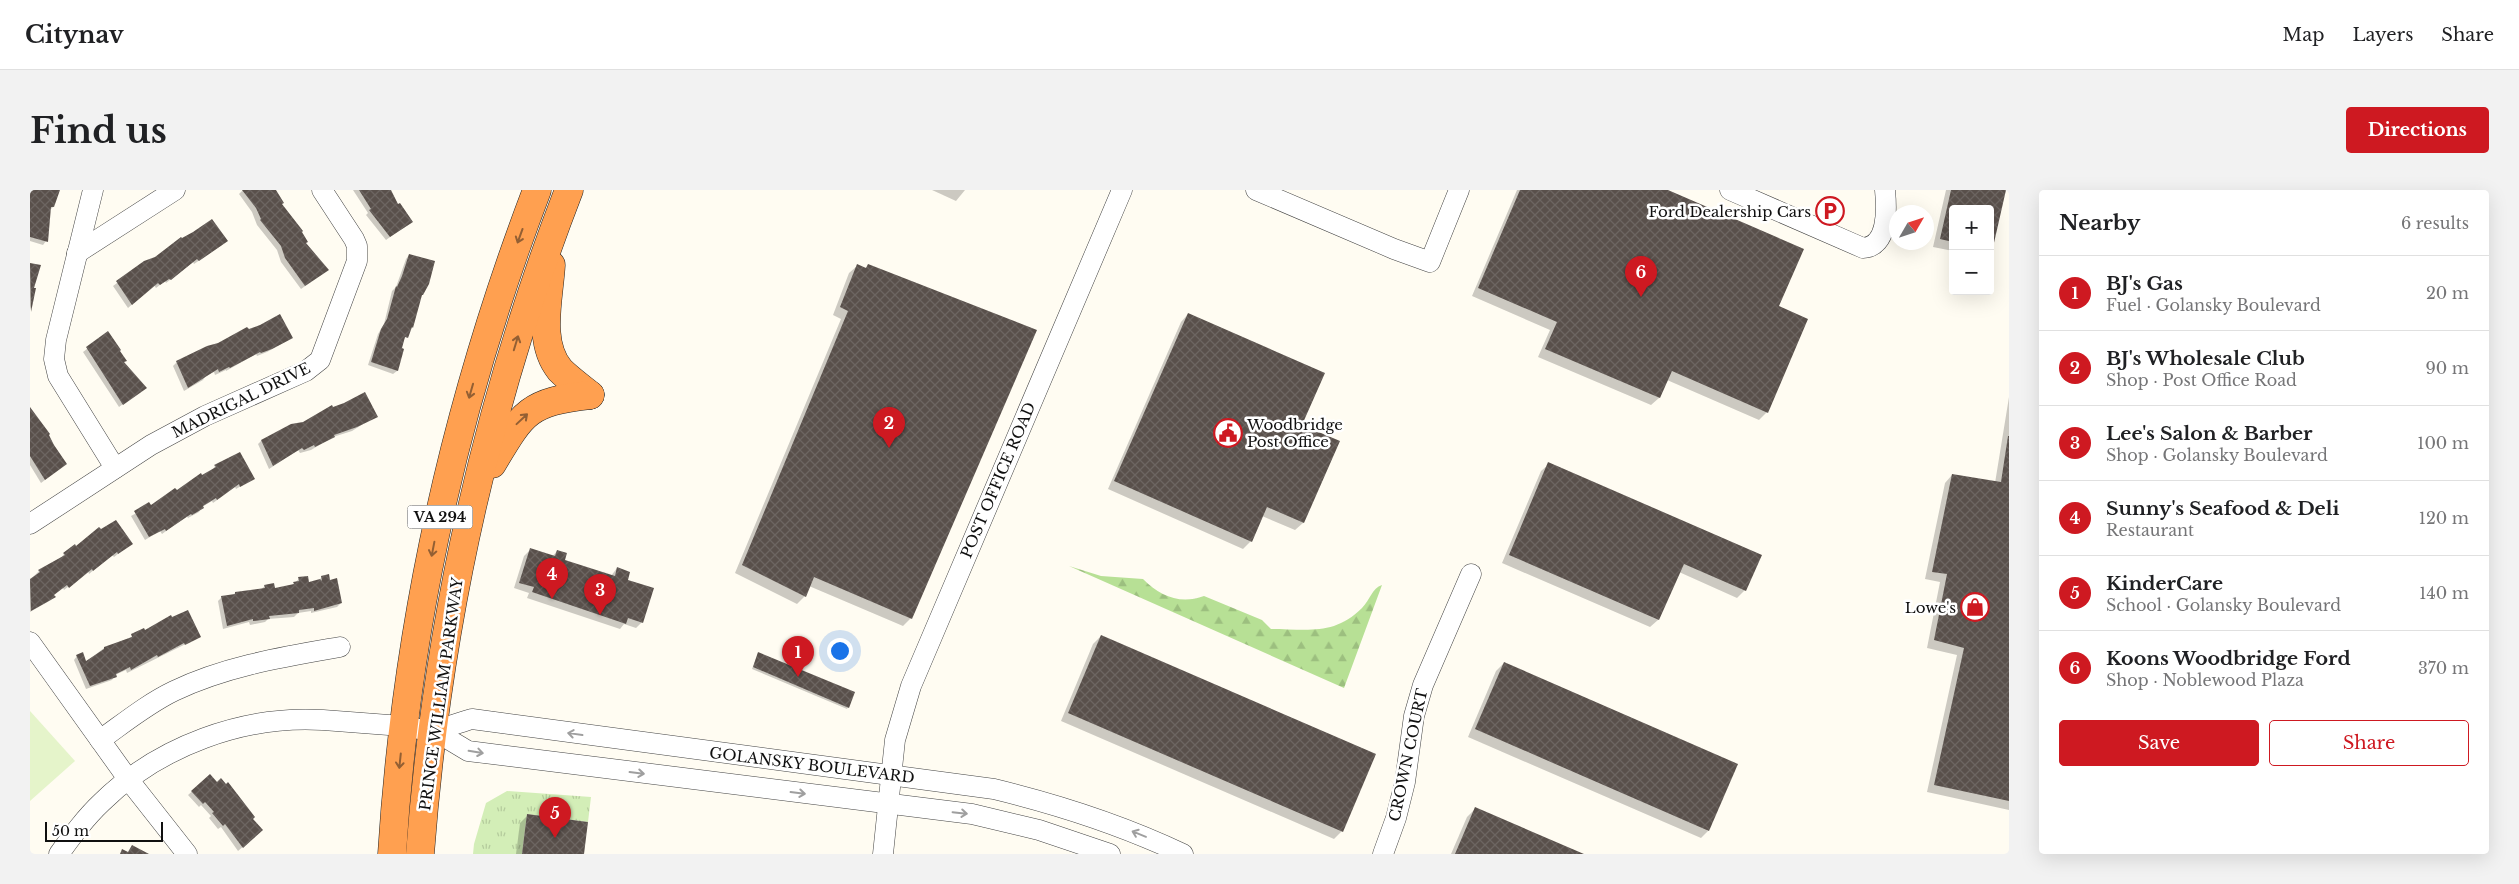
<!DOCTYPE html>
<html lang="en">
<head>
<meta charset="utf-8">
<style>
	body { margin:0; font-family:"Libre Baskerville",serif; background:#f2f2f2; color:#202124 }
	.controls { position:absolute; right:15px; top:15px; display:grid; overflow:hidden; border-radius:5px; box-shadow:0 5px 20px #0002 }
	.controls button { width:45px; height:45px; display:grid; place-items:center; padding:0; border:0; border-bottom:1px solid #e0e0e0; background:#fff; color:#202124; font:25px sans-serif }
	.compass { position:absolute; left:1859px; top:15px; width:45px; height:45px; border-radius:50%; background:#fff; box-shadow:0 5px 20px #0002; rotate:51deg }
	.scale { position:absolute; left:15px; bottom:12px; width:118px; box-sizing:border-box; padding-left:5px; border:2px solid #101010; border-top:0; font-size:14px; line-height:18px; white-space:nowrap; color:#101010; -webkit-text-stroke:4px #fff; paint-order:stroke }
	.you { position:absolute; left:809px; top:460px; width:18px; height:18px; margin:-12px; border:4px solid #fff; border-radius:50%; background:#1a73e8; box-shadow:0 0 0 8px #1a73e833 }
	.badge { display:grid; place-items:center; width:32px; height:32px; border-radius:50%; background:#ce1921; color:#fff; font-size:16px; font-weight:700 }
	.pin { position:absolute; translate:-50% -41px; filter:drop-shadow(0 1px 2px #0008) }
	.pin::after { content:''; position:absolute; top:26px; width:18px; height:15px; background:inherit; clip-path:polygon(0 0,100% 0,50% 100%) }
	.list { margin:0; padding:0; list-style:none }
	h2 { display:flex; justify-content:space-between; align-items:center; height:65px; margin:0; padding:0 20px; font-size:21px }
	h2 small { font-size:16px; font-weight:400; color:#757577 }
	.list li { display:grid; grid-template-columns:32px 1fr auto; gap:15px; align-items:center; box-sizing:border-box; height:75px; padding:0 20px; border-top:1px solid #e0e0e0 }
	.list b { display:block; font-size:19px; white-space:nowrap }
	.list p { margin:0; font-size:16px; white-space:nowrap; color:#757577 }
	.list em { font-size:16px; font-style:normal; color:#757577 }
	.actions { display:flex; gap:10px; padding:15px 20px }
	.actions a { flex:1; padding:11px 0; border:1px solid #ce1921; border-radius:5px; text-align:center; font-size:18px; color:#ce1921 }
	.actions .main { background:#ce1921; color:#fff }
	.map { position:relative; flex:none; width:1979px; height:664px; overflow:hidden; border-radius:5px }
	header { display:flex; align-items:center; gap:30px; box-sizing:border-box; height:70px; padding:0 25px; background:#fff; border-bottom:1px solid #e0e0e0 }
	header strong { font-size:24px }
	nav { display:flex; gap:28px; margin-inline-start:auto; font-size:18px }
	.intro { display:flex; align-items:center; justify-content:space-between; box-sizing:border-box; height:120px; padding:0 30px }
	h1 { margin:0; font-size:35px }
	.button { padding:12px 22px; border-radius:5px; background:#ce1921; color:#fff; font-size:18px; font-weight:700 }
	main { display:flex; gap:30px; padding:0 30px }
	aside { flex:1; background:#fff; border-radius:5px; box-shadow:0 5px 20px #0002 }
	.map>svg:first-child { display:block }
</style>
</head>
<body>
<header>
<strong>Citynav</strong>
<nav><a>Map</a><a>Layers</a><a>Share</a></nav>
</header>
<div class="intro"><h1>Find us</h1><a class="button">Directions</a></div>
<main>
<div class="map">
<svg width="1979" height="664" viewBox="0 0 1979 664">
	<defs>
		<pattern id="forest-firs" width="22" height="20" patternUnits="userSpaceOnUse" patternTransform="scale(1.25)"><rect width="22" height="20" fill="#b7e095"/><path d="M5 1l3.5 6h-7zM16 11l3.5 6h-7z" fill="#9cbf7f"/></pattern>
		<pattern id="park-tufts" width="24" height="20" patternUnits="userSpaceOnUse" patternTransform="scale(1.25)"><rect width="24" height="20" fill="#d3eeb7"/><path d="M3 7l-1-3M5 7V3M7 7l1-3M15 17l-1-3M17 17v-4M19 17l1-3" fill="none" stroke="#b4cb9c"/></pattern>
		<pattern id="building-cross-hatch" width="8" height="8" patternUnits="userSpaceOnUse" patternTransform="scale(1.25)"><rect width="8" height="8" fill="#59504b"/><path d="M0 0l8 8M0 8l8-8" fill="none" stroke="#6c6561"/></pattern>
	</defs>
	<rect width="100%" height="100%" fill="#fffcf2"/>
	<path fill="url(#forest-firs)" d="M1039,376L1071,386L1113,389C1130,406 1150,415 1174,406L1232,430L1241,439C1277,439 1304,446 1332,418C1340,410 1342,398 1352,395L1314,498Z"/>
	<polygon fill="url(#park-tufts)" points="477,601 561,607 558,632 497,624 492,664 443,664 444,654 456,613"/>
	<polygon fill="#e5f4ca" points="0,521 45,571 0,611"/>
	<g fill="#0003">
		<polygon points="0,0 28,0 23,17 19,21 16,51 13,55 0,51"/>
		<polygon points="213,0 244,0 251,14 294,83 271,99 251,72 247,60 227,35 222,22 209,4"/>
		<polygon points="323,0 359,0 377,35 356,50 336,25 338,23"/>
		<polygon points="902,0 935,0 926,11"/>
		<polygon points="1487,0 1635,0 1748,116 1737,222 1729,230 1637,190 1629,208 1621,215 1508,167 1520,140 1442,106"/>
		<polygon points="1916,0 1975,0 1960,64 1960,19 1923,19 1923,79 1919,78 1923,61 1903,57"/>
		<polygon points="152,50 192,55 164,74 163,72 136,93 135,91 126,98 124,95 98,118 83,96 114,73 125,68"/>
		<polygon points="379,65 392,105 390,107 382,137 372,152 367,181 363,184 338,175 348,144 354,134 362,101 366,97 376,69"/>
		<polygon points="0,74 10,76 2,99 5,99 0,120"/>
		<polygon points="827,76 834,79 838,76 881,428 873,436 779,396 775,406 767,414 705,383 811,129 803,125 819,83"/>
		<polygon points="1158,124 1271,235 1308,252 1273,333 1265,340 1232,326 1221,351 1213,359 1078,299 1151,132"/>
		<polygon points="218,140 262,148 237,162 227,166 226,164 196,181 196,180 185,185 184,182 176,185 173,190 154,201 143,176 147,172"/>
		<polygon points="78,143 93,173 115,198 89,217 53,162"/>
		<polygon points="1979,207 1979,620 1897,602 1927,465 1897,458 1910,392 1895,389 1915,293 1922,285 1965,293"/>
		<polygon points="0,219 36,274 11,293 0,275"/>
		<polygon points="346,226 322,241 303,247 281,260 270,263 268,260 239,279 228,254 231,251"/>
		<polygon points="1519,274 1715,400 1707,408 1649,382 1628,430 1620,437 1472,373 1511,281"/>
		<polygon points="185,276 223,289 206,299 205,297 183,313 182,311 172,317 169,322 158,328 157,326 132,344 130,341 115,350 101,326 172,287 182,281"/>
		<polygon points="101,354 84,367 82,365 59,384 58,381 34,400 33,398 23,405 21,410 0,422 0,390 9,381 31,368 34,364"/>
		<polygon points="500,360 522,367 527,361 534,371 581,386 587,378 596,391 612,432 606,438 594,434 590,439 497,408 499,403 484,398 494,366"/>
		<polygon points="292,387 299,391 311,413 307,417 281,423 281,421 268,423 264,427 238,429 235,432 220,435 219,432 193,439 188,411 192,407 202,406 205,403 230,400 235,396 244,399 261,396 269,389 278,393 288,391"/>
		<polygon points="114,442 170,447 97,483 96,480 85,485 82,490 56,499 44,470 47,466 56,472 74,458"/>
		<polygon points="1071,446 1312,641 1304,649 1031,531 1063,454"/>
		<polygon points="728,463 818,517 817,519 722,479"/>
		<polygon points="1474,473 1678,641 1671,648 1438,547 1466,481"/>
		<polygon points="179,586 221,629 228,644 208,661 191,637 188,639 179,628 181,626 171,615 169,617 158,605"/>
		<polygon points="1445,619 1551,664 1421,664 1437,627"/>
		<polygon points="498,625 553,664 486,664 490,633"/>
	</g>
	<g fill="url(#building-cross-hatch)">
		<polygon points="0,0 30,0 24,17 21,17 18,52 0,47"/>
		<polygon points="212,0 246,0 254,13 252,14 273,41 272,42 278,52 276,53 299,80 275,96 255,68 251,56 230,30 231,29 226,18"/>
		<polygon points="329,0 361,0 368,14 370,13 383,32 360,47 339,20 341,19"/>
		<polygon points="1490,0 1638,0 1774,59 1749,116 1778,129 1738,223 1642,181 1630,208 1515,159 1527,132 1448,98"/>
		<polygon points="1921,0 1976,0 1961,66 1960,19 1923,19 1923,52 1910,49"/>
		<polygon points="182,29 198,51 169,71 167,69 141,90 139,89 130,95 128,93 102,115 86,91 114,71 125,67 151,47 152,48 163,42"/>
		<polygon points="379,64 405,71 399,94 393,105 392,105 383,138 382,137 378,148 375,147 372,158 374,159 368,181 341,172 351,139 357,129 366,96 367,97 372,86"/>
		<polygon points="0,73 11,75 4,98 6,98 1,122"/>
		<polygon points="827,74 836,78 838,74 1007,140 882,429 784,387 776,407 712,375 818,121 810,117"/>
		<polygon points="1158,123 1295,183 1272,235 1310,251 1274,333 1237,317 1222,352 1084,291"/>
		<polygon points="250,124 263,148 242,159 231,163 230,162 200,178 199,177 189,182 188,179 158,198 146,171 177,156 188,153 217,137 219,139 230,135"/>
		<polygon points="78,141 91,160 90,161 97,171 94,172 117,198 93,215 56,157"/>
		<polygon points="335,202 348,227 327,237 304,245 305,247 285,257 284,255 274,260 272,258 243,276 231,250 261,234 273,232 302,215 303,217 314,213"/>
		<polygon points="0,217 20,244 19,245 24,255 37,274 15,290 0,266"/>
		<polygon points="1978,246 1979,246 1979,611 1904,595 1934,458 1904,450 1917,384 1902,382 1922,284 1971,292"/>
		<polygon points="210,262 225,289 210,297 209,294 187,310 186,308 173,316 174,318 162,325 161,324 136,341 135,339 119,347 104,321 119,312 121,315 145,298 147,300 171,283 172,285 186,277 184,275"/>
		<polygon points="1518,272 1732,365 1716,401 1654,374 1629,430 1479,365"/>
		<polygon points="86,330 103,354 88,364 87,362 63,381 62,379 39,398 37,395 24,405 26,407 1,421 0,389 10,382 8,380 35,365 33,363 45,354 46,356 69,337 71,339"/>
		<polygon points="500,358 525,366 527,360 537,363 535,370 585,386 587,377 600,382 598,390 624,398 613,433 598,428 596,434 502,402 504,397 489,393"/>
		<polygon points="299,384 300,390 307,388 312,413 284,421 284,418 269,420 269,423 239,426 240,429 223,431 223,429 197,436 191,406 205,404 205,402 235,398 234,395 244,393 245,398 264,394 263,392 269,391 268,387 278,386 279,392 290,389 292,391 291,386"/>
		<polygon points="158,420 171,447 155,455 154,453 128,467 127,465 101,480 100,477 86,484 87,487 60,496 46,465 53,462 56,471 74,459 74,457 102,447 101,444 114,438 115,440 141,425 142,427"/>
		<polygon points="1071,445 1346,564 1313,642 1038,523"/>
		<polygon points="728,462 825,502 819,518 723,477"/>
		<polygon points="1474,472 1708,574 1679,641 1445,539"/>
		<polygon points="180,584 187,592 191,588 196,594 198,592 225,627 223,629 233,640 213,658 195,634 193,636 182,623 184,622 175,612 173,614 161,601"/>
		<polygon points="1445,617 1554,664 1425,664"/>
		<polygon points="497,624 558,632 554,664 492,664"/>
		<polygon points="102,655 119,664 90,664 92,659 98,662"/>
	</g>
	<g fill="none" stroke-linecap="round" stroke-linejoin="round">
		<defs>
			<g id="minor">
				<polyline points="63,0 26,150 24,169 28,186 85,278"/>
				<polyline points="1226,0 1364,59 1400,72 1429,0"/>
				<path d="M1700,0L1833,58C1858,57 1857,20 1855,0"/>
				<polyline points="47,63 145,0"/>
				<polyline points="0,334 121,255 175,226 276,181 290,170 327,71 327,56 324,49 292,0"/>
				<polyline points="0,452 98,589 157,664"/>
				<polyline points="403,540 438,561 942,624 1009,640 1080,664"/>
				<path d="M70,550C94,533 117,514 144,501C196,476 253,467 310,457"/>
				<path d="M29,664C42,646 55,628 72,612C129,556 214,525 293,530C319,532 346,534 372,536C382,537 393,541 402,540C415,539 430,532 442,529L964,599C1030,615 1092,635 1153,664"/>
				<polyline points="853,664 865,550 881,496 1092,0"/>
				<polyline points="1353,664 1366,628 1375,592 1384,526 1393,495 1441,384"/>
			</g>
			<g id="highway">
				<path d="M521,75C519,109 507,152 530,180C539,189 550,197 560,205"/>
				<path d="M462,274C493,222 498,212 560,205"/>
				<path d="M362,664C376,437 426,212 507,0"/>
				<path d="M390,664C407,437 457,212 539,0"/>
			</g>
		</defs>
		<use href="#minor" stroke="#434343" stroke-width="21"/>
		<use href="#highway" stroke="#212121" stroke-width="29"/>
		<use href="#minor" stroke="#fff" stroke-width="20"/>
		<use href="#highway" stroke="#ffa050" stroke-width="28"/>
	</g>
	<defs><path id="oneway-shaft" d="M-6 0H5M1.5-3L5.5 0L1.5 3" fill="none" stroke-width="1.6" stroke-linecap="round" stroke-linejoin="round" transform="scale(1.25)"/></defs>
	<g stroke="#935f33">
		<use href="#oneway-shaft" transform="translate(490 46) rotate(110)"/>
		<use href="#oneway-shaft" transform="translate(486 153) rotate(-73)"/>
		<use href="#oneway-shaft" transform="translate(441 201) rotate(106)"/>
		<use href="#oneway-shaft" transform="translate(492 229) rotate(-43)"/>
		<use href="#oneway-shaft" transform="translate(403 359) rotate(101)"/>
		<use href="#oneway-shaft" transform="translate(370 571) rotate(96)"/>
	</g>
	<g stroke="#9f9f9f">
		<use href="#oneway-shaft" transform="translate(545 544) rotate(-172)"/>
		<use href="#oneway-shaft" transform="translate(446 562) rotate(9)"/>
		<use href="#oneway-shaft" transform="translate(607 583) rotate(7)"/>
		<use href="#oneway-shaft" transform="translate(768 603) rotate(7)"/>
		<use href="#oneway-shaft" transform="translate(930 623) rotate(6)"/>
		<use href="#oneway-shaft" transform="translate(1109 644) rotate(-158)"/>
	</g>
	<defs>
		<symbol id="parking-ring" viewBox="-11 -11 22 22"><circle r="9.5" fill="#fff" stroke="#ce1921" stroke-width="1.5"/><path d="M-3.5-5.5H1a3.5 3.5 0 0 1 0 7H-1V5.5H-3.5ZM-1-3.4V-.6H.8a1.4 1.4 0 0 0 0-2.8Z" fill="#ce1921"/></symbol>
		<symbol id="civic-ring" viewBox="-11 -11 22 22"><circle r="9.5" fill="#fff" stroke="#ce1921" stroke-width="1.5"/><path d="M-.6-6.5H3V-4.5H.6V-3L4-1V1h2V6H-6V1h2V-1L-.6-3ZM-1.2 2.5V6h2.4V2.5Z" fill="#ce1921"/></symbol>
		<symbol id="shop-ring" viewBox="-11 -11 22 22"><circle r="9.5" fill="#fff" stroke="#ce1921" stroke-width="1.5"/><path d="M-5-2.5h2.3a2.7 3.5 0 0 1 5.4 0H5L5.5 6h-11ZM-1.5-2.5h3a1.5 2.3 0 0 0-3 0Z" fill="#ce1921"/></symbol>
	</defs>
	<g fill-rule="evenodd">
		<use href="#parking-ring" x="1784" y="5" width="32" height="32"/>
		<use href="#civic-ring" x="1182" y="227" width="32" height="32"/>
		<use href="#shop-ring" x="1929" y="401" width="32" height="32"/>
	</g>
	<g text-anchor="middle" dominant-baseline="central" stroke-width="5" stroke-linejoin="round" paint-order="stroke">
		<rect fill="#fff" stroke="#585858" stroke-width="1" x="377.5" y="315.5" width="65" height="23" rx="4"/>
		<g font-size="14" font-weight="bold" fill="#101010">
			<text x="410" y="327">VA 294</text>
		</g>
		<g font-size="15" fill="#101010" stroke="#fff" text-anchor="end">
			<text x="1781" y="21">Ford Dealership Cars</text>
			<text x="1217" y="234" text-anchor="start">Woodbridge<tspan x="1217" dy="17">Post Office</tspan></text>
			<text x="1926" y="417">Lowe's</text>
		</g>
		<g font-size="15" fill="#101010" stroke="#fff">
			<text transform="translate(211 210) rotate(-26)">MADRIGAL DRIVE</text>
			<text transform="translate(968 290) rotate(-67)">POST OFFICE ROAD</text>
			<text transform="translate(411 504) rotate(-82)">PRINCE WILLIAM PARKWAY</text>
			<text transform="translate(1378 565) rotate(-78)">CROWN COURT</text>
			<text transform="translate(782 575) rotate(7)">GOLANSKY BOULEVARD</text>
		</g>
	</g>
</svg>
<div class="controls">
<button>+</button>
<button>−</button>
</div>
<svg class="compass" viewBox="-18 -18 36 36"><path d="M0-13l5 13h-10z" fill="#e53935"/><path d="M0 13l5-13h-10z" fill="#757577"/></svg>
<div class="scale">50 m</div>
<div class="you"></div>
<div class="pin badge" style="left:768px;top:487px">1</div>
<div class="pin badge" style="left:859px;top:258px">2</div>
<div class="pin badge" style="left:570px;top:425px">3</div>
<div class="pin badge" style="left:522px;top:409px">4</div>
<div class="pin badge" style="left:525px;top:648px">5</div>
<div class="pin badge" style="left:1611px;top:107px">6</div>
</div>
<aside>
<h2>Nearby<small>6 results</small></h2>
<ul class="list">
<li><span class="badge">1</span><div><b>BJ's Gas</b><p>Fuel · Golansky Boulevard</p></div><em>20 m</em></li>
<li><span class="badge">2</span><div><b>BJ's Wholesale Club</b><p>Shop · Post Office Road</p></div><em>90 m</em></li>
<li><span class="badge">3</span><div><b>Lee's Salon &amp; Barber</b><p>Shop · Golansky Boulevard</p></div><em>100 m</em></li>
<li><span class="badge">4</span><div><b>Sunny's Seafood &amp; Deli</b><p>Restaurant</p></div><em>120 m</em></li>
<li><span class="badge">5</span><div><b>KinderCare</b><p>School · Golansky Boulevard</p></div><em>140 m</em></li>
<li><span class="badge">6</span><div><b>Koons Woodbridge Ford</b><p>Shop · Noblewood Plaza</p></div><em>370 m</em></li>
</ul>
<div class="actions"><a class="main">Save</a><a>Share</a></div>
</aside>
</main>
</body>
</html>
